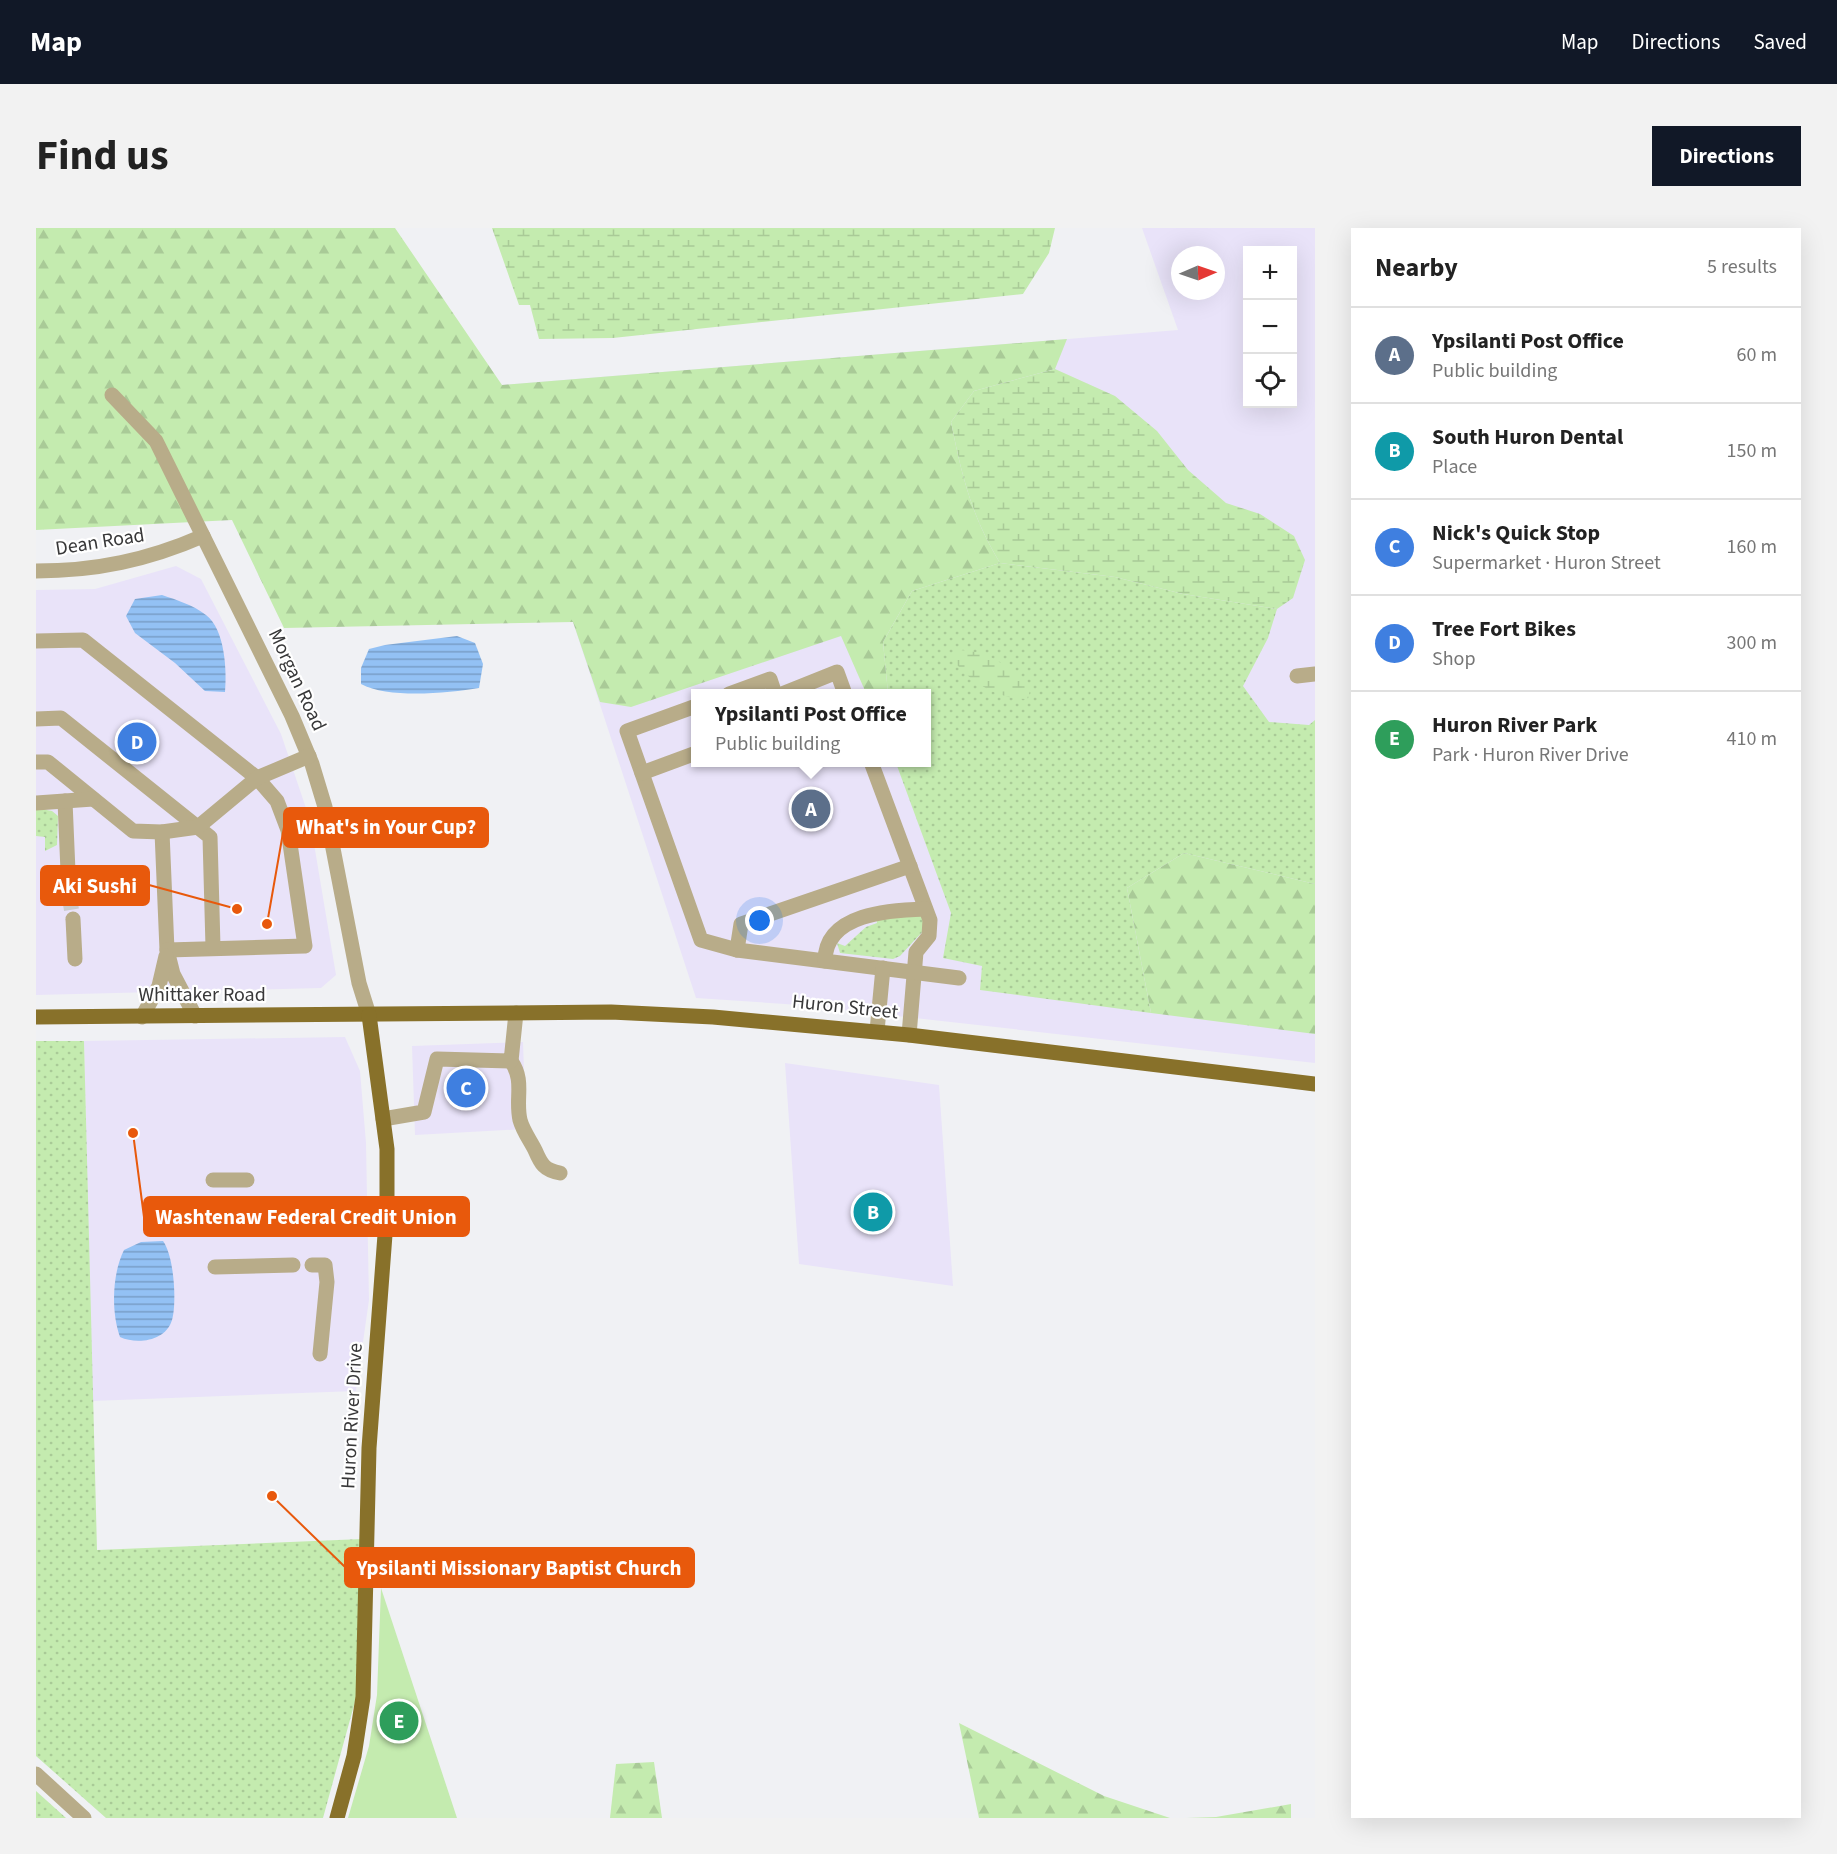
<!DOCTYPE html>
<html lang="en">
<head>
<meta charset="utf-8">
<style>
	body { margin:0; font-family:"Source Sans 3",sans-serif; background:#f2f2f2; color:#222 }
	.controls { position:absolute; right:18px; top:18px; display:grid; overflow:hidden; border-radius:0px; box-shadow:0 6px 24px #0002 }
	.controls button { width:54px; height:54px; display:grid; place-items:center; padding:0; border:0; border-bottom:2px solid #e0e0e0; background:#fff; color:#222; font:30px sans-serif }
	.compass { position:absolute; left:1135px; top:18px; width:54px; height:54px; border-radius:50%; background:#fff; box-shadow:0 6px 24px #0002; rotate:88deg }
	.you { position:absolute; left:724px; top:693px; width:21px; height:21px; margin:-15px; border:4px solid #fff; border-radius:50%; background:#1a73e8; box-shadow:0 0 0 9px #1a73e833 }
	.badge { display:grid; place-items:center; width:39px; height:39px; border-radius:50%; background:#111827; color:#fff; font-size:20px; font-weight:700 }
	.pin { position:absolute; translate:-50% -50%; border:3px solid #fff; box-shadow:0 2px 6px #0006 }
	.popup { position:absolute; left:655px; top:461px; width:240px; height:78px; box-sizing:border-box; display:grid; place-content:center; border-radius:0px; background:#fff; filter:drop-shadow(0 2px 4px #0005); font-size:20px; white-space:nowrap; color:#767676 }
	.popup b { font-size:22px; color:#222 }
	.popup::after { content:''; position:absolute; left:50%; top:100%; margin-left:-12px; border:12px solid transparent; border-top-color:#fff }
	.list { margin:0; padding:0; list-style:none }
	h2 { display:flex; justify-content:space-between; align-items:center; height:78px; margin:0; padding:0 24px; font-size:26px }
	h2 small { font-size:20px; font-weight:400; color:#767676 }
	.list li { display:grid; grid-template-columns:39px 1fr auto; gap:18px; align-items:center; box-sizing:border-box; height:96px; padding:0 24px; border-top:2px solid #e0e0e0 }
	.list b { display:block; font-size:22px; white-space:nowrap }
	.list p { margin:0; font-size:20px; white-space:nowrap; color:#767676 }
	.list em { font-size:20px; font-style:normal; color:#767676 }
	.icon { flex:none; width:33px; height:33px; fill:none; stroke:currentColor; stroke-width:2; stroke-linecap:round; stroke-linejoin:round }
	.map { position:relative; flex:none; width:1279px; height:1590px; overflow:hidden; border-radius:0px }
	header { display:flex; align-items:center; gap:36px; box-sizing:border-box; height:84px; padding:0 30px; background:#111827; color:#fff }
	header strong { font-size:28px }
	nav { display:flex; gap:33px; margin-inline-start:auto; font-size:21px }
	.intro { display:flex; align-items:center; justify-content:space-between; box-sizing:border-box; height:144px; padding:0 36px }
	h1 { margin:0; font-size:42px }
	.button { padding:15px 27px; border-radius:0px; background:#111827; color:#fff; font-size:21px; font-weight:700 }
	main { display:flex; gap:36px; padding:0 36px }
	aside { flex:1; background:#fff; border-radius:0px; box-shadow:0 6px 24px #0002 }
	.map>svg:first-child { display:block }
</style>
</head>
<body>
<header>
<strong>Map</strong>
<nav><a>Map</a><a>Directions</a><a>Saved</a></nav>
</header>
<div class="intro"><h1>Find us</h1><a class="button">Directions</a></div>
<main>
<div class="map">
<svg width="1279" height="1590" viewBox="0 0 1279 1590">
	<defs>
		<pattern id="grass-dots" width="8" height="8" patternUnits="userSpaceOnUse" patternTransform="scale(1.5)"><rect width="8" height="8" fill="#c4ebaf"/><path d="M2 2h.1M6 6h.1" fill="none" stroke="#a9ca97" stroke-width="1.8" stroke-linecap="round"/></pattern>
		<pattern id="forest-firs" width="22" height="20" patternUnits="userSpaceOnUse" patternTransform="scale(1.5)"><rect width="22" height="20" fill="#c4ebaf"/><path d="M5 1l3.5 6h-7zM16 11l3.5 6h-7z" fill="#a9ca97"/></pattern>
		<pattern id="wetland-marsh" width="20" height="14" patternUnits="userSpaceOnUse" patternTransform="scale(1.5)"><rect width="20" height="14" fill="#c4ebaf"/><path d="M1 5h8M5 5V1M11 12h8M15 12V8" fill="none" stroke="#a9ca97"/></pattern>
		<pattern id="water-rules" width="6" height="5" patternUnits="userSpaceOnUse" patternTransform="scale(1.5)"><rect width="6" height="5" fill="#93c1f4"/><path d="M0 2.5h6" fill="none" stroke="#799ec7"/></pattern>
	</defs>
	<rect width="100%" height="100%" fill="#f0f1f4"/>
	<g fill="#e9e3f9" fill-rule="evenodd">
		<path d="M1106,0H1279V835L763,777L660,770L537,394L466,157L1142,102ZM1212,22H1256V176H1212ZM1144,27H1180V63H1144ZM660,466H890V534H660Z"/>
		<polygon points="140,338 165,351 245,506 274,592 300,747 285,760 0,767 0,362 59,361"/>
		<polygon points="309,809 324,843 330,915 333,1072 320,1163 56,1173 48,813"/>
		<polygon points="487,814 490,901 379,907 376,818"/>
		<polygon points="749,835 903,857 917,1058 763,1036"/>
	</g>
	<g fill="url(#grass-dots)">
		<polygon points="964,335 1079,349 1147,366 1241,381 1232,410 1207,458 1233,494 1273,497 1279,492 1279,656 1148,625 1091,660 1115,785 944,762 946,738 907,730 915,685 860,535 890,534 890,466 852,465 847,414 876,363"/>
		<polygon points="0,580 16,583 22,588 21,617 9,623 9,609 0,608"/>
		<polygon points="840,688 886,688 889,701 864,728 857,731 804,725 801,715 809,718 830,699 841,695"/>
		<polygon points="0,813 48,813 61,1322 326,1311 320,1470 287,1590 70,1590 0,1528"/>
		<polygon points="0,1563 30,1590 0,1590"/>
	</g>
	<g fill="url(#forest-firs)">
		<path d="M0,0H359L466,157L1031,111L1019,141L938,163L915,194C926,248 935,287 964,335L876,363L847,414L852,465H830L805,408L595,479L564,474L537,394L248,400L196,292L0,302Z"/>
		<polygon points="1148,625 1279,656 1279,806 1115,785 1091,660"/>
		<polygon points="923,1495 1068,1568 1134,1590 943,1590"/>
		<polygon points="618,1534 626,1590 574,1590 580,1536"/>
		<polygon points="1255,1576 1255,1590 1150,1590 1180,1589"/>
	</g>
	<g fill="url(#wetland-marsh)">
		<polygon points="456,0 1019,0 1013,25 987,66 577,110 503,111 494,77 483,77"/>
		<path d="M1019,141L1079,168L1121,203L1152,242L1190,275L1224,286L1258,308L1269,332L1257,370L1241,381L1147,366L1079,349L964,335C935,287 926,248 915,194L938,163Z"/>
		<path d="M923,422C953,423 976,439 994,462L992,471C964,472 932,454 917,431Z"/>
	</g>
	<polygon fill="#c4ebaf" points="345,1360 421,1590 312,1590 333,1518 341,1467"/>
	<g fill="url(#water-rules)">
		<path d="M126,367C141,372 157,377 170,387C189,401 191,443 189,464L169,463L139,435L99,405L90,388L99,371Z"/>
		<path d="M421,408L439,415L447,436L443,460C412,465 353,471 325,456V440L333,421L349,417Z"/>
		<path d="M127,1013C138,1028 141,1074 136,1092C130,1113 101,1117 84,1109C75,1084 76,1046 88,1022L105,1014Z"/>
	</g>
	<g fill="none" stroke-linecap="round" stroke-linejoin="round">
		<polyline stroke="#cbcccf" stroke-width="15" stroke-dasharray="15 8" stroke-linecap="butt" points="33,667 37,691"/>
		<g stroke="#b8ac89" stroke-width="15">
			<polyline points="76,167 120,213 256,488 276,536 289,579 323,755 333,787"/>
			<path d="M0,343C60,343 112,332 167,308"/>
			<polyline points="0,413 47,412 221,550 241,573 252,602 269,718 131,722 126,604"/>
			<polyline points="1261,448 1279,446"/>
			<polyline points="693,466 734,451 739,466"/>
			<polyline points="746,466 801,444 809,466"/>
			<polyline points="660,478 591,503 665,712 701,722"/>
			<polyline points="0,491 25,490 174,609 177,719"/>
			<polyline points="0,534 12,534 97,603 126,604 162,599 221,550 273,528"/>
			<polyline points="835,534 894,692 893,708 880,724 873,807"/>
			<polyline points="606,545 660,525"/>
			<polyline points="29,573 33,667"/>
			<polyline points="0,575 57,571"/>
			<polyline points="874,638 705,696 701,722 923,750"/>
			<polyline points="37,691 39,731"/>
			<polyline points="131,722 137,746 159,788"/>
			<path d="M789,733C789,685 855,682 889,681"/>
			<polyline points="106,789 123,758 130,728"/>
			<polyline points="841,803 847,740"/>
			<path d="M475,833C489,853 479,870 484,892C487,903 494,912 499,922C505,936 508,942 524,945"/>
			<polyline points="347,891 388,884 401,831 475,833 480,785"/>
			<polyline points="177,952 211,952"/>
			<polyline points="276,1037 289,1037 291,1054 284,1126"/>
			<polyline points="179,1039 257,1037"/>
			<polyline points="0,1546 48,1590"/>
		</g>
		<g stroke="#88712a" stroke-width="15">
			<polyline points="0,789 575,784 677,789 873,807 1279,856"/>
			<polyline points="301,1590 318,1528 327,1469 333,1220 351,980 351,921 333,787"/>
		</g>
	</g>
	<g text-anchor="middle" dominant-baseline="central" stroke-width="4.5" stroke-linejoin="round" paint-order="stroke">
		<g font-size="20" fill="#383839" stroke="#fff">
			<text transform="translate(64 314) rotate(-9)">Dean Road</text>
			<text transform="translate(261 452) rotate(65)">Morgan Road</text>
			<text x="166" y="767">Whittaker Road</text>
			<text transform="translate(809 779) rotate(6)">Huron Street</text>
			<text transform="translate(316 1188) rotate(-87)">Huron River Drive</text>
		</g>
	</g>
	<path fill="none" stroke="#e8590c" stroke-width="2" d="M231 696L248 599M201 681L113 657M97 905L108 989M236 1268L309 1339"/>
	<g fill="#e8590c" stroke="#fff" stroke-width="2">
		<circle cx="231" cy="696" r="6"/>
		<circle cx="201" cy="681" r="6"/>
		<circle cx="97" cy="905" r="6"/>
		<circle cx="236" cy="1268" r="6"/>
	</g>
	<g fill="#e8590c" stroke="#e8590c" stroke-width="2">
		<rect x="248" y="580" width="204" height="39" rx="6"/>
		<rect x="5" y="638" width="108" height="39" rx="6"/>
		<rect x="108" y="969" width="325" height="39" rx="6"/>
		<rect x="309" y="1320" width="349" height="39" rx="6"/>
	</g>
	<g font-size="21" text-anchor="middle" font-weight="bold" fill="#fff">
		<text x="350" y="606">What's in Your Cup?</text>
		<text x="59" y="665">Aki Sushi</text>
		<text x="270" y="996">Washtenaw Federal Credit Union</text>
		<text x="483" y="1347">Ypsilanti Missionary Baptist Church</text>
	</g>
</svg>
<div class="controls">
<button>+</button>
<button>−</button>
<button><svg class="icon" aria-label="locate" viewBox="0 0 24 24"><circle cx="12" cy="12" r="6"/><path d="M12 2v4M12 18v4M2 12h4M18 12h4"/></svg></button>
</div>
<svg class="compass" viewBox="-18 -18 36 36"><path d="M0-13l5 13h-10z" fill="#e53935"/><path d="M0 13l5-13h-10z" fill="#767676"/></svg>
<div class="you"></div>
<div class="pin badge" style="left:775px;top:581px;background:#5c6f8a">A</div>
<div class="popup"><b>Ypsilanti Post Office</b>Public building</div>
<div class="pin badge" style="left:837px;top:984px;background:#0f9aa8">B</div>
<div class="pin badge" style="left:430px;top:860px;background:#3f7fe0">C</div>
<div class="pin badge" style="left:101px;top:514px;background:#3f7fe0">D</div>
<div class="pin badge" style="left:363px;top:1493px;background:#2e9e5b">E</div>
</div>
<aside>
<h2>Nearby<small>5 results</small></h2>
<ul class="list">
<li><span class="badge" style="background:#5c6f8a">A</span><div><b>Ypsilanti Post Office</b><p>Public building</p></div><em>60 m</em></li>
<li><span class="badge" style="background:#0f9aa8">B</span><div><b>South Huron Dental</b><p>Place</p></div><em>150 m</em></li>
<li><span class="badge" style="background:#3f7fe0">C</span><div><b>Nick's Quick Stop</b><p>Supermarket · Huron Street</p></div><em>160 m</em></li>
<li><span class="badge" style="background:#3f7fe0">D</span><div><b>Tree Fort Bikes</b><p>Shop</p></div><em>300 m</em></li>
<li><span class="badge" style="background:#2e9e5b">E</span><div><b>Huron River Park</b><p>Park · Huron River Drive</p></div><em>410 m</em></li>
</ul>
</aside>
</main>
</body>
</html>
